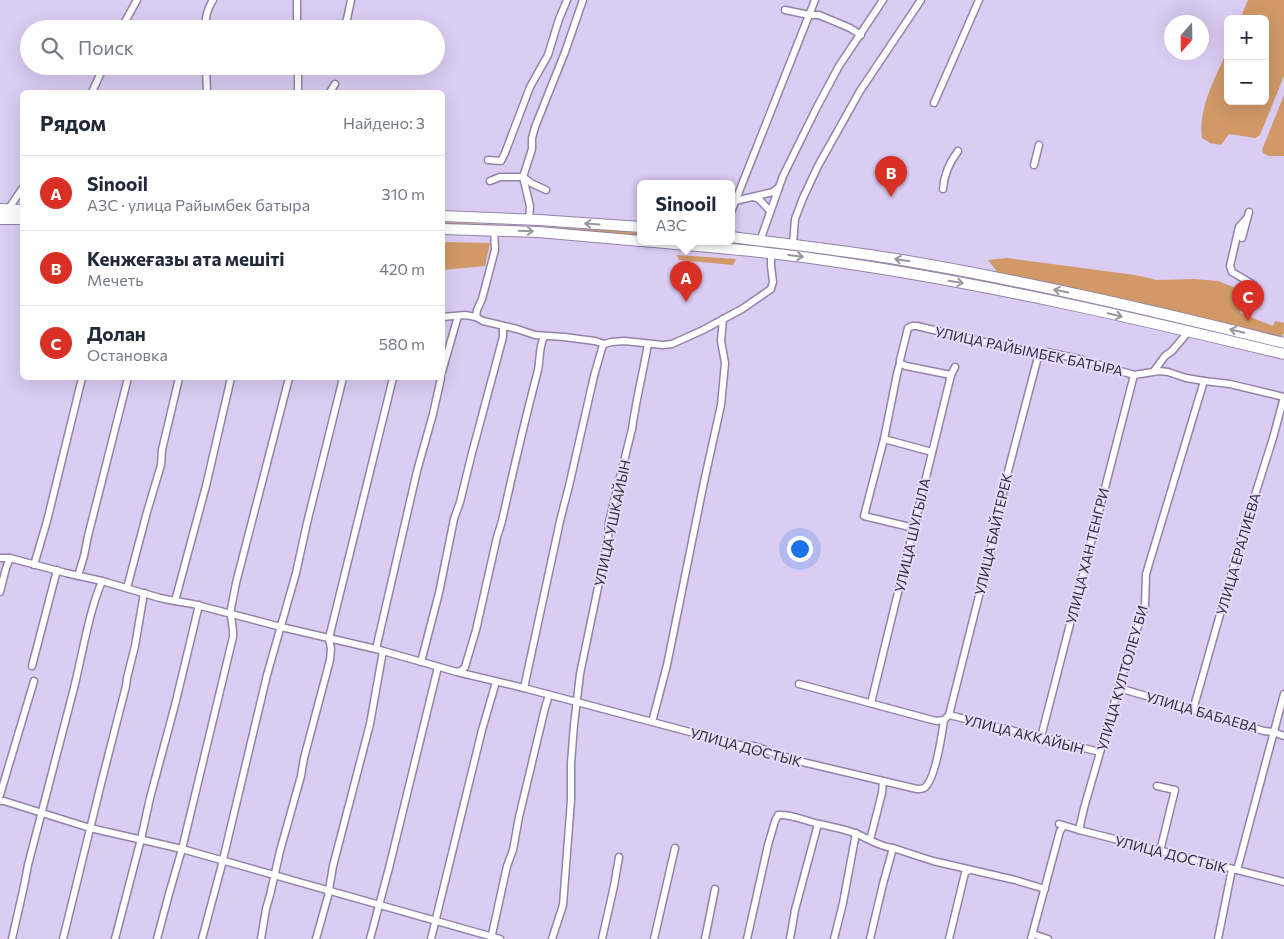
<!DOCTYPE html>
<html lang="ru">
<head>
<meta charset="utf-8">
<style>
	body { margin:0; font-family:Commissioner,sans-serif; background:#f2f2f3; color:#1f2937 }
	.controls { position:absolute; right:15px; top:15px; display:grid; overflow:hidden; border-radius:8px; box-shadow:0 5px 20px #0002 }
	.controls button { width:45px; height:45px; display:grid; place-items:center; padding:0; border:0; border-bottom:1px solid #e0e1e3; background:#fff; color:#1f2937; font:25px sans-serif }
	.compass { position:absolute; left:1164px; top:15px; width:45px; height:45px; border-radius:50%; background:#fff; box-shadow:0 5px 20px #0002; rotate:200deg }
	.you { position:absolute; left:799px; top:548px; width:18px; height:18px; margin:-12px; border:4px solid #fff; border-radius:50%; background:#1a73e8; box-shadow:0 0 0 8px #1a73e833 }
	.badge { display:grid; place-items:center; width:32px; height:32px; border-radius:50%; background:#d93025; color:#fff; font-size:16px; font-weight:700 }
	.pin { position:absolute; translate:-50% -41px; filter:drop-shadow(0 1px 2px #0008) }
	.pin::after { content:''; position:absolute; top:26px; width:18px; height:15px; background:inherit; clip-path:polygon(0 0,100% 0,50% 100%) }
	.popup { position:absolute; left:637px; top:180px; width:98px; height:65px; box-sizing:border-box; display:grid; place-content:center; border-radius:8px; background:#fff; filter:drop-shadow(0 1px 4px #0005); font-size:16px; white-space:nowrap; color:#747a83 }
	.popup b { font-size:19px; color:#1f2937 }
	.popup::after { content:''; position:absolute; left:50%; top:100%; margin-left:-10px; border:10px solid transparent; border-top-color:#fff }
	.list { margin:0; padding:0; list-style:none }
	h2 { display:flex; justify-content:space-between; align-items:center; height:65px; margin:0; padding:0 20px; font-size:21px }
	h2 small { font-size:16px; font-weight:400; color:#747a83 }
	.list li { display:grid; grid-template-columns:32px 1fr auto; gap:15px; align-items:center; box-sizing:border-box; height:75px; padding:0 20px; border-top:1px solid #e0e1e3 }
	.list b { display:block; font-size:19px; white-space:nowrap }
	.list p { margin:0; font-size:16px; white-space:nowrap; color:#747a83 }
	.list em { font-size:16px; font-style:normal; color:#747a83 }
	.icon { flex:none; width:28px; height:28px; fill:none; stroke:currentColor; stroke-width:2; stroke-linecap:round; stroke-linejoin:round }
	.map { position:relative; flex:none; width:1284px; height:939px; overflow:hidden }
	.search { position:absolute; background:#fff; box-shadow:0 5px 20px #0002; left:20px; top:20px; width:425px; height:55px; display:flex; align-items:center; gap:12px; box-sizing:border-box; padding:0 18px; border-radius:28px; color:#747a83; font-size:19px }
	.panel { position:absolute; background:#fff; box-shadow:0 5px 20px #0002; left:20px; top:90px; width:425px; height:290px; border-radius:8px }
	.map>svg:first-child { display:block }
</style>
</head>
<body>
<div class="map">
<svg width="1284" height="939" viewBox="0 0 1284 939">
	<rect width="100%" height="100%" fill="#dbccf3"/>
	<g fill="#d09967">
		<path d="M1248,0H1284V76L1267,118L1260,135L1255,138L1229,134L1221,145L1210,143L1202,138C1198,107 1216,77 1228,49V101H1265V19H1240Z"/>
		<polygon points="1284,95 1284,156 1269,156 1263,153 1262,150"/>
		<polygon points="443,222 606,230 641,233 641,237 443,226"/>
		<polygon points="443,242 490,243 485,266 443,270"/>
		<polygon points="677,255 736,259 733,265 679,260"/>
		<polygon points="1007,258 1135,275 1157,280 1194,279 1218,281 1245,292 1240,313 1273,326 1275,321 1284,323 1284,333 1282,336 1272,338 999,274 988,260"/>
	</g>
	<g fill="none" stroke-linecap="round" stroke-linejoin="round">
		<defs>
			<g id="minor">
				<polyline points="785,10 809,15 819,15 850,28 861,35"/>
				<polyline points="121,29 137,0"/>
				<path d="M205,29C205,18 207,9 213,0"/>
				<polyline points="297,29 297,0"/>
				<polyline points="342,29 347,19 351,0"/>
				<polyline points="206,66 207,92"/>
				<polyline points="298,66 298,92"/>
				<polyline points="92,92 104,66"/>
				<polyline points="330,92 335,84"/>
				<polyline points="934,103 979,0"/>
				<polyline points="488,160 501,161 505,153 530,87 548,55 559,19 567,0"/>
				<polyline points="1034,165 1039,145"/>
				<polyline points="490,181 500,177 523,177 531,183 546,190"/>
				<path d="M943,189C944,175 949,163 958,151"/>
				<polyline points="753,197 759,199 770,211"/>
				<polyline points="735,201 773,192 779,187"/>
				<polyline points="7,211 22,189"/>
				<polyline points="731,212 815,0"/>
				<polyline points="1247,218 1239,227 1230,266 1232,272 1254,285"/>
				<polyline points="529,219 530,206 523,177 532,149 532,138 535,127 565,52 583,0"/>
				<polyline points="1242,238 1249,212"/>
				<polyline points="760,241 783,176 816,109 839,66 883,0"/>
				<polyline points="793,244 795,219 803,198 818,166 860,91 921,0"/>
				<polyline points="442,317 465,315 476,317 483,321 517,329 535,335 564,337 595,341 604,344 612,342 624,341 663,345 672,344 703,330 742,309 771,289 773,282 771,266 771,253"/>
				<polyline points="476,317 477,310 482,299 495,250 494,230"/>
				<polyline points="900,363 897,374 884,439 864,516 914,528"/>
				<polyline points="1154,371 1165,356 1172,351 1189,331"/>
				<polyline points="442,372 458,316"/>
				<polyline points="951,375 906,366 900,363 900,360 908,328 912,326 917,326 1009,348 1039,353 1047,352 1083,360 1134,375 1159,371 1168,372 1186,378 1204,381 1230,384 1284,397"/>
				<polyline points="884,439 932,452"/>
				<path d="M0,558H10L66,573L102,581L160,598L175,601L193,604L281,627L376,649L457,672L524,688L739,745L754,746L794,760L917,789C919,789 922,789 924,788C935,781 942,734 944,720L949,715L993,540L1006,479L1039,353"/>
				<polyline points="34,565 47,521 82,378"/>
				<polyline points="78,576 84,556 88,536 128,378"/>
				<polyline points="127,588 147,512 161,465 162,450 179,378"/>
				<polyline points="0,592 6,568 10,558"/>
				<polyline points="175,601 206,486 231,378"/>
				<polyline points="230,614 236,583 289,378"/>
				<polyline points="376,649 417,471 433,414 441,378"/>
				<polyline points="421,662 439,593 454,519 460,502 472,453 503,337 503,326"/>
				<polyline points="32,666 57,570"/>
				<path d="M457,672L461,671L465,667L476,630L497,537L502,521C513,471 525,420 538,370C540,360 539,346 544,337"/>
				<polyline points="799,684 936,721 944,720"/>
				<polyline points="524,688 560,521 569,486 594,376 602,348 604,344"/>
				<polyline points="1119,688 1264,731 1273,732 1284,736"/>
				<polyline points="871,703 951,375 955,367"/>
				<polyline points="1193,710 1243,533 1273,438 1284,397"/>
				<polyline points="949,715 1100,752"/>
				<polyline points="652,722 667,665 704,482 721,405 725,363 721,341 723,319"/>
				<polyline points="1041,737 1134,375"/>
				<polyline points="1157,786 1175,790 1160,851"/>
				<polyline points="0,795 34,681"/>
				<polyline points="0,801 4,801 90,828 182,849 500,939"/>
				<polyline points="1059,824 1079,830 1284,882"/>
				<polyline points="1079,830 1084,808 1129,652 1145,606 1146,574 1204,381"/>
				<polyline points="870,840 882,793 883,781"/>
				<polyline points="1237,870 1284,694"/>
				<polyline points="1033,934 1048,939"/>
				<path d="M12,939L24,886L28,865C43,806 59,747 74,688C83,652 88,615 102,581"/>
				<polyline points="63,939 102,780 126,686 127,678 135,646 144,593"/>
				<polyline points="115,939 141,839 150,798 175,705 199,605"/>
				<path d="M157,939L169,894L182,849L233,637C234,629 231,622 231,614"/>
				<polyline points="202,939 221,868 267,675 296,573 307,523 343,378"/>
				<polyline points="261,939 266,909 270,895 280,851 301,776 304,758 330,660 331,649 329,638 393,378"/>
				<polyline points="316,939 328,896 333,866 370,724 383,651"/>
				<polyline points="370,939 389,868 438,667"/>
				<polyline points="431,939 482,730 496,682"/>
				<polyline points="491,939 507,866 513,850 519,817 545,708 549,695"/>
				<path d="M552,939L563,905L571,800V763L574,725L580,674L608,539L609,522L632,429C636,400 643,372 648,344"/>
				<polyline points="602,939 614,886 619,857"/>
				<polyline points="654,939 675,848"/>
				<polyline points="705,939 715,889"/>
				<path d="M747,939L768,845L775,821L778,815C793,814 805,821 819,824C832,827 845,829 857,834C869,839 880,847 893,848L933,861L1015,880L1045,889"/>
				<polyline points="790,939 795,910 818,824"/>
				<polyline points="834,939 843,903 856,833"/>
				<polyline points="870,939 883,884 893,848"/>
				<polyline points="949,939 965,873 969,870"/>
				<polyline points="1031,939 1060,831 1064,826"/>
				<polyline points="1218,939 1232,869"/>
			</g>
			<g id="trunk">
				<polyline points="0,209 22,210"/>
				<polyline points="442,216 539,220 641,227"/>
				<polyline points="0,219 22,219"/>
				<polyline points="442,229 538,232 641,241"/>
				<path d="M731,237C786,244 841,250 896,259C1027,281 1155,311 1284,343"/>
				<path d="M643,241C706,247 769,251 831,261C984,283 1134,318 1284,354"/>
			</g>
		</defs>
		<use href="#minor" stroke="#9283a7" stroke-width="9"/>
		<use href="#trunk" stroke="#9283a7" stroke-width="12"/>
		<use href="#minor" stroke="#fff" stroke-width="6"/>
		<use href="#trunk" stroke="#fff" stroke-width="10"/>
	</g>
	<defs><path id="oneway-shaft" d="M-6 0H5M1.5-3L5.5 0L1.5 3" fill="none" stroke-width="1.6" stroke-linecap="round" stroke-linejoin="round" transform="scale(1.25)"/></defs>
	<g stroke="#99969e">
		<use href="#oneway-shaft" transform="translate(592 224) rotate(-176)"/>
		<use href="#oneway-shaft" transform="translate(526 231) rotate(2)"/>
		<use href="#oneway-shaft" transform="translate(796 256) rotate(7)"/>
		<use href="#oneway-shaft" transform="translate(902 260) rotate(-170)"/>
		<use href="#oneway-shaft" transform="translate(956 282) rotate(10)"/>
		<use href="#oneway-shaft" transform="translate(1061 291) rotate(-168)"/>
		<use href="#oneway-shaft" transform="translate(1115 315) rotate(13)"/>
		<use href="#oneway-shaft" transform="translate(1237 331) rotate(-167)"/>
	</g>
	<g text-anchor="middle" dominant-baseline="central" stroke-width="4" stroke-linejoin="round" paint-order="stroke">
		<g font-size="14" fill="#332d3c" stroke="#e7dafa">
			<text transform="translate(1029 351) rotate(12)">УЛИЦА РАЙЫМБЕК БАТЫРА</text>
			<text transform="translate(612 523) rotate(-78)">УЛИЦА УШКАЙЫН</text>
			<text transform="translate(993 534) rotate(-77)">УЛИЦА БАЙТЕРЕК</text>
			<text transform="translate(912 535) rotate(-77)">УЛИЦА ШУГЫЛА</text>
			<text transform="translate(1238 554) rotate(-74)">УЛИЦА ЕРАЛИЕВА</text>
			<text transform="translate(1087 556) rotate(-76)">УЛИЦА ХАН ТЕНГРИ</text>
			<text transform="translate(1122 678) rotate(-74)">УЛИЦА КУЛТОЛЕУ БИ</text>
			<text transform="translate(1202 712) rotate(16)">УЛИЦА БАБАЕВА</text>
			<text transform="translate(1024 734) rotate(14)">УЛИЦА АККАЙЫН</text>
			<text transform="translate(746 747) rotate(15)">УЛИЦА ДОСТЫК</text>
			<text transform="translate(1171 854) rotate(14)">УЛИЦА ДОСТЫК</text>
		</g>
	</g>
</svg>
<div class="controls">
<button>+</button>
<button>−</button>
</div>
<svg class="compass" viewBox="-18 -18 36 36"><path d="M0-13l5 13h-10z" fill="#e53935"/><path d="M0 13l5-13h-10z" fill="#747a83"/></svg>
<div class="you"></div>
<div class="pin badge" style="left:686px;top:302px">A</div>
<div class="popup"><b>Sinooil</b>АЗС</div>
<div class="pin badge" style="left:891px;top:197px">B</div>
<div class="pin badge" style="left:1248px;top:321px">C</div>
<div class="search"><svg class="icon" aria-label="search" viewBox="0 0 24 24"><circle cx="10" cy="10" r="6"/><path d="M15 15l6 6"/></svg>Поиск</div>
<section class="panel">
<h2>Рядом<small>Найдено: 3</small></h2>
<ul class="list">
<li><span class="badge">A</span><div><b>Sinooil</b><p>АЗС · улица Райымбек батыра</p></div><em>310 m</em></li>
<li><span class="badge">B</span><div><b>Кенжеғазы ата мешіті</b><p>Мечеть</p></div><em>420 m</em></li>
<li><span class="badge">C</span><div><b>Долан</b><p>Остановка</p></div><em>580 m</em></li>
</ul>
</section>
</div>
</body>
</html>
